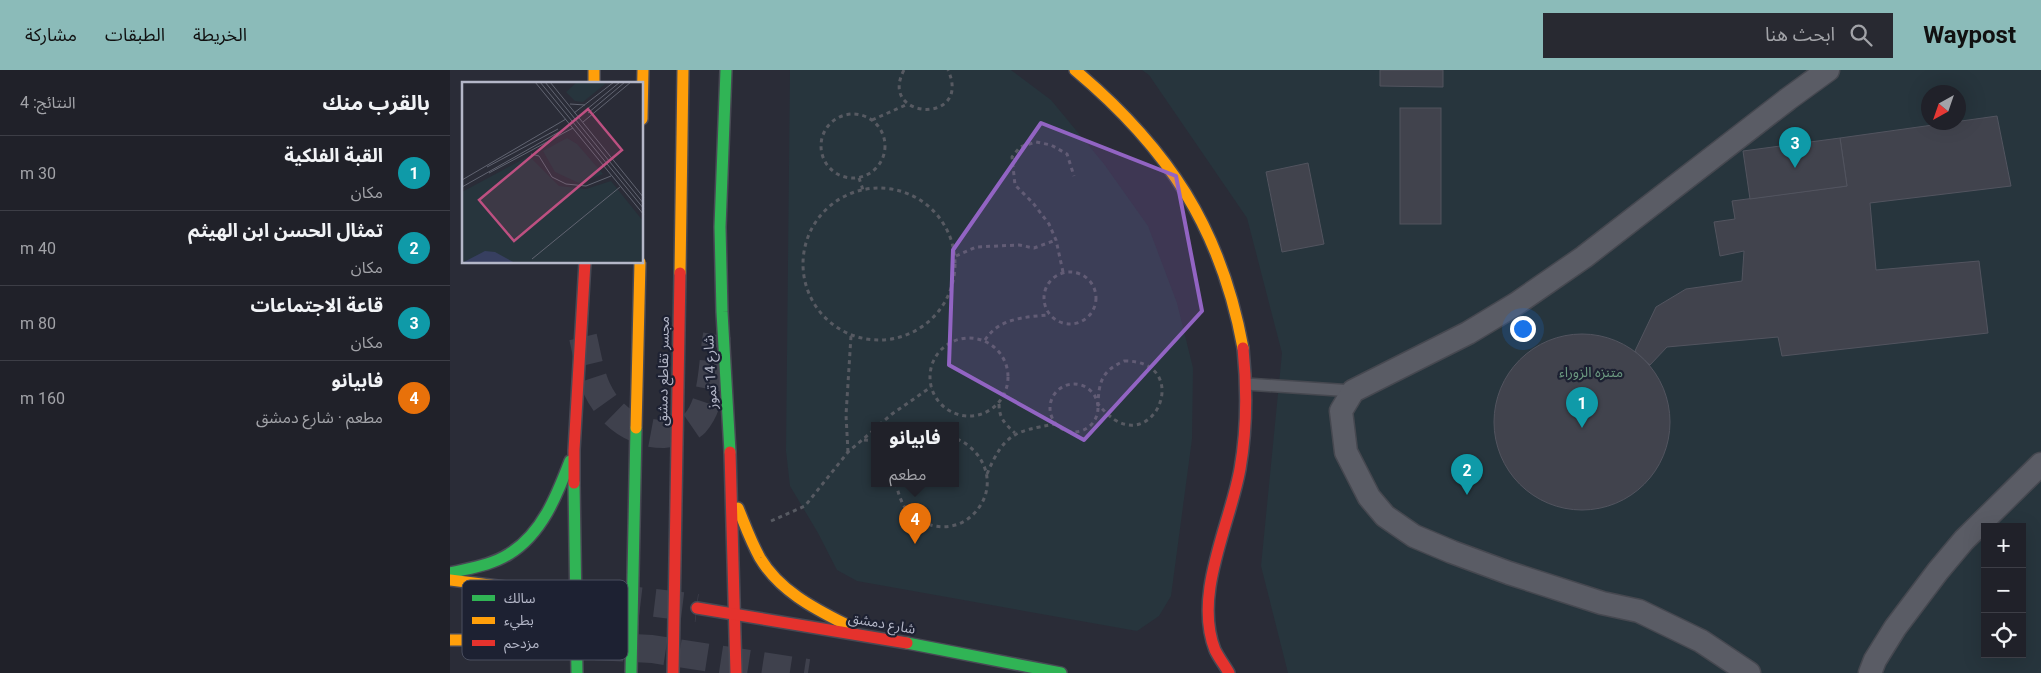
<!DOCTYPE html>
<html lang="ar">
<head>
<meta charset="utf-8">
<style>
	body { margin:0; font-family:Roboto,"Noto Sans Arabic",sans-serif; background:#282931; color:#f1f3f6; direction:rtl }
	.controls { position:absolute; right:15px; bottom:15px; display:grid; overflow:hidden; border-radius:0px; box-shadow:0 5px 20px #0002 }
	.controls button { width:45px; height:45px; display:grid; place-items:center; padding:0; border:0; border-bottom:1px solid #3d3e46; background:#202129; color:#f1f3f6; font:25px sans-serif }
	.compass { position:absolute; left:1471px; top:15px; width:45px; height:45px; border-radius:50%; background:#202129; box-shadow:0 5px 20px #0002; rotate:220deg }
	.you { position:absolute; left:1072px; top:258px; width:18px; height:18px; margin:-12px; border:4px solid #fff; border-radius:50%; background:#1a73e8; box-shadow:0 0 0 8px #1a73e833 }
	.badge { display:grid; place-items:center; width:32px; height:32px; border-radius:50%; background:#8bbbb9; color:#fff; font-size:16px; font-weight:700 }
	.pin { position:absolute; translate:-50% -41px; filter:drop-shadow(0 1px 2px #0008) }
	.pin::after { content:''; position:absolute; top:26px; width:18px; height:15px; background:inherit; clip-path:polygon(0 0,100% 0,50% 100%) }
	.popup { position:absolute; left:421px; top:352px; width:88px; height:65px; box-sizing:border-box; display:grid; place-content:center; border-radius:0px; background:#202129; filter:drop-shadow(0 1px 4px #0005); font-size:16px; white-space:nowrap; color:#a2a3a8 }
	.popup b { font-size:19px; color:#f1f3f6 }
	.popup::after { content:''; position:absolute; left:50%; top:100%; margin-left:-10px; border:10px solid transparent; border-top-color:#202129 }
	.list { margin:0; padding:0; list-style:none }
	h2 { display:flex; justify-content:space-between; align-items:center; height:65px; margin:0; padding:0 20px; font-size:21px }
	h2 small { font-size:16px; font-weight:400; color:#a2a3a8 }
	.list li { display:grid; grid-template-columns:32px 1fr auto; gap:15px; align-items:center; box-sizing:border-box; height:75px; padding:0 20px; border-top:1px solid #3d3e46 }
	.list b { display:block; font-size:19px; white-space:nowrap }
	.list p { margin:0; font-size:16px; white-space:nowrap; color:#a2a3a8 }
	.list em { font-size:16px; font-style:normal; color:#a2a3a8 }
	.icon { flex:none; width:28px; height:28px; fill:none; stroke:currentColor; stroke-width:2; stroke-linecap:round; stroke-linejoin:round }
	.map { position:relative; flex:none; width:1591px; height:603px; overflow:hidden; direction:ltr }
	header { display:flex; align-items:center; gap:30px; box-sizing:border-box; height:70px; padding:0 25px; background:#8bbbb9; color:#111 }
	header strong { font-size:24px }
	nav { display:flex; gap:28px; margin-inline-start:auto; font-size:18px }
	.search { width:350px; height:45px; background:#282931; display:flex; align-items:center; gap:12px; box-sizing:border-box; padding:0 18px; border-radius:0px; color:#a2a3a8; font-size:19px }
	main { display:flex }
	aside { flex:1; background:#202129 }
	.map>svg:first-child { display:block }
</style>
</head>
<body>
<header>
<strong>Waypost</strong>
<div class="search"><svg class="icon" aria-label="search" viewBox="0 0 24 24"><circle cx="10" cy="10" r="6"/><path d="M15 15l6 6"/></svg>ابحث هنا</div>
<nav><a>الخريطة</a><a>الطبقات</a><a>مشاركة</a></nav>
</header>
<main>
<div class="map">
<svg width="1591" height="603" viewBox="0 0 1591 603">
	<rect width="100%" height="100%" fill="#2a2c37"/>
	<g fill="#27353d" fill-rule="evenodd">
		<path d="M340,0H561L601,30L654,94L698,156L727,233L743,298L742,369L721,526L709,546L687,561L407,511L387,500L368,463L340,416L336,381ZM425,355H505V413H425Z"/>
		<path d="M692,0H1591V603H838L811,496L832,283L797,148L699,5ZM1478,22H1508V52H1478ZM1535,457H1572V584H1535Z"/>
	</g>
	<g fill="#41434d" stroke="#52545f">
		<polygon points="930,0 993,0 993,17 930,16"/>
		<rect x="950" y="38" width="41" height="116"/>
		<polygon points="1547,46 1561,116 1420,133 1426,200 1529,191 1538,263 1332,286 1328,267 1217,277 1200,295 1185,281 1206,237 1236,219 1292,211 1294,181 1270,186 1264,152 1285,149 1282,131 1397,116 1390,68"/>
		<polygon points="1390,68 1397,116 1300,129 1293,81"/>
		<polygon points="858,93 874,174 832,182 816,102"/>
		<circle cx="1132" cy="352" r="88"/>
	</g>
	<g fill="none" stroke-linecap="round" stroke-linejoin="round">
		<g stroke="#3f414d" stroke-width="28" stroke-dasharray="28 14" stroke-linecap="butt">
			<path d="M133,267C137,284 140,304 147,319C159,345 184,364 213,364C223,363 237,361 245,353C264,332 262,292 267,265"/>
			<polyline points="163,528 247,538"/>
			<polyline points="20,570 202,579 358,603"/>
		</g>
		<defs>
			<polyline id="lane" points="796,314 903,321"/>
			<g id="street">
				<polyline points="1299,603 1251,571 1189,541 1152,533 1059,503 1002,482 964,466 935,446 919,427 896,382 891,341 903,321 1018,263 1066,234 1134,187 1338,29 1378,0"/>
				<polyline points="1420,603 1425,590 1445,558 1488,501 1514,470 1591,394"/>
			</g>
			<g id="fast">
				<polyline points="276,0 270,157 272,242 280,382"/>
				<polyline points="124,413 127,603"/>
				<path d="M0,503C20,498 42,495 59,484C92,464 107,425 120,391"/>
				<polyline points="457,573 611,603"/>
			</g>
			<g id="slow">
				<polyline points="144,0 144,14"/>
				<path d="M625,0C718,78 771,158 793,278"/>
				<polyline points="192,49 193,0"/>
				<path d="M288,438C295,455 301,472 310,488C329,520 363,538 395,554"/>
				<polyline points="0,510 126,526 163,528"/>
				<polyline points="0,570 20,570"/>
			</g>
			<g id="jam">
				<polyline points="280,382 286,603"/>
				<polyline points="124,413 124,380 135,192"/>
				<polyline points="247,538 457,573"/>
				<path d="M779,603C775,596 769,588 765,580C743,524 780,455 790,399C797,359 797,318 793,278"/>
			</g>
		</defs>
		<use href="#lane" stroke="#464850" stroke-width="14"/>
		<use href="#street" stroke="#464850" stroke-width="25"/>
		<use href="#fast" stroke="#484954" stroke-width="14"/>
		<use href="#slow" stroke="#484954" stroke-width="14"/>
		<use href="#jam" stroke="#484954" stroke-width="14"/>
		<g stroke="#575a62" stroke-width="3" stroke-dasharray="4 4" stroke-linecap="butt">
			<path d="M454,0C427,50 523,55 498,0"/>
			<circle cx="403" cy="76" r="32"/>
			<polyline points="422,50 458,34"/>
			<polyline points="409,108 413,120"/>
			<circle cx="429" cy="194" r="76"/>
			<polyline points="506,186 526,177 569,175 584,178 606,170"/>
			<circle cx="620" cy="228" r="26"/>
			<polyline points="613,202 606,170 599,154 583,133 565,115 562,87 570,77 586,72 601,75 617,84 624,106"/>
			<circle cx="519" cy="307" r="39"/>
			<path d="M535,270C549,248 575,247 599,245"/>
			<path d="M674,291C740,290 709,377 665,350C659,346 653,340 648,334C649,311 652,301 674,291Z"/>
			<circle cx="624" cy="338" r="24"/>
			<path d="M549,334C549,348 555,354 565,363"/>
			<polyline points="429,355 442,344 481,317"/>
			<polyline points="414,370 425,371"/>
			<polyline points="398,382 396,345 401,266"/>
			<path d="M537,404C554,364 564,361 606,354"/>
			<path d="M446,413C448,423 452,436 460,444C475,458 502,462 519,448C550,423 539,382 505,368"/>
			<polyline points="321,451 355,436 398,382 425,359"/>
		</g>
		<use href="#lane" stroke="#5a5c65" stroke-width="11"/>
		<use href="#street" stroke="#5a5c65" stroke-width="22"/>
		<use href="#fast" stroke="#30b455" stroke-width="11"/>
		<use href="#slow" stroke="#ff9f0a" stroke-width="11"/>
		<use href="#jam" stroke="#e5322d" stroke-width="11"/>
		<defs>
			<polyline id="fast-bridge" points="181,603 186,358"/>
			<g id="slow-bridge">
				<polyline points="230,203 233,0"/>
				<polyline points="186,358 190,192"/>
			</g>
			<polyline id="jam-bridge" points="223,603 230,203"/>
		</defs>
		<use href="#fast-bridge" stroke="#484954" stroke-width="14" stroke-linecap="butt"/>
		<use href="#slow-bridge" stroke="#484954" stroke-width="14" stroke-linecap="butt"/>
		<use href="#jam-bridge" stroke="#484954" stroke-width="14" stroke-linecap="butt"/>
		<use href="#fast-bridge" stroke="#30b455" stroke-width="11"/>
		<use href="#slow-bridge" stroke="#ff9f0a" stroke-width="11"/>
		<use href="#jam-bridge" stroke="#e5322d" stroke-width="11"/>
	</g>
	<path fill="#9264c3" fill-opacity="0.2" stroke="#9264c3" stroke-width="4" stroke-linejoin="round" d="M591,53L726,106L752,241L634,370L499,295L503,180Z"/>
	<g text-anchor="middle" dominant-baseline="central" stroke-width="4.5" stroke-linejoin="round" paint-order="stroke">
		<g font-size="14" fill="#b4b7c8" stroke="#1d2132">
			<text transform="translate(213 301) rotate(-89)">مجسر تقاطع دمشق</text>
			<text transform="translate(260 302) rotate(-93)">شارع 14 تموز</text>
			<text transform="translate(432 553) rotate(10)">شارع دمشق</text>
		</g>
		<g font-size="14" fill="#6b9980" stroke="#1d2132">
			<text x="1141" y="302">متنزه الزوراء</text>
		</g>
	</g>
	<g transform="translate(12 12)">
		<rect width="181" height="181" fill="#2a2c37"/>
		<path d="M115,0H142L143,2L121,20L113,19L104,10ZM105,56L115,62L141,92L117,101L93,90L81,69ZM67,74L97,104L124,107L149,99L181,139V181H0V110Z" fill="#27353d"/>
		<path d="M23,169L33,170L53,181H0Z" fill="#373f60"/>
		<path fill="none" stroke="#616471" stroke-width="1" d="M73,0L182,133M78,0L182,127M83,0L182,122M88,0L182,116M108,22L123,23M124,28L158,0M112,31L152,0M126,31L163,0M121,40L169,0M69,72L77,74L90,95L104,102L124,104L149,94M25,85L96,47M27,91L111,46M0,98L104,37M0,105L97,50M70,177L158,105"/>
		<path fill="#bd5081" fill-opacity="0.15" stroke="#bd5081" stroke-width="2.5" d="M126,27L160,68L52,159L17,118Z"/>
		<rect width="181" height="181" fill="none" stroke="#b4b7c8" stroke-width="2.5"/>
	</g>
	<rect x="12" y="510" width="166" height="80" rx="8" fill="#1d2132" stroke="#4a4e5f" stroke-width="1"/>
	<rect x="22" y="525" width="23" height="6" fill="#30b455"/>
	<rect x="22" y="547" width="23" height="7" fill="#ff9f0a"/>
	<rect x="22" y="570" width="23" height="6" fill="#e5322d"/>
	<g font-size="14" fill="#b4b7c8">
		<text x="54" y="533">سالك</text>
		<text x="54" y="555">بطيء</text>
		<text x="54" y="578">مزدحم</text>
	</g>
</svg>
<div class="controls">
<button>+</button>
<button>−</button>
<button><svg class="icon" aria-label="locate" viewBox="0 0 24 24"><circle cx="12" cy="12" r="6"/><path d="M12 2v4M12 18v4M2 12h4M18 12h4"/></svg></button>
</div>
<svg class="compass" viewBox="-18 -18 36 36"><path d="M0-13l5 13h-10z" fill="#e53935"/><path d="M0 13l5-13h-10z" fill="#a2a3a8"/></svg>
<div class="you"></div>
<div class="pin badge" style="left:1132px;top:358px;background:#0f9aa8">1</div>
<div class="pin badge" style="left:1017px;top:425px;background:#0f9aa8">2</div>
<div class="pin badge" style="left:1345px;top:98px;background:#0f9aa8">3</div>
<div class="pin badge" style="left:465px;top:474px;background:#e8710a">4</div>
<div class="popup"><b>فابيانو</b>مطعم</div>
</div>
<aside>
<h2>بالقرب منك<small>النتائج: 4</small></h2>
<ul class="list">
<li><span class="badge" style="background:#0f9aa8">1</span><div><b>القبة الفلكية</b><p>مكان</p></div><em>30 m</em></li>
<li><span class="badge" style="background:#0f9aa8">2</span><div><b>تمثال الحسن ابن الهيثم</b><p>مكان</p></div><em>40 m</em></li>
<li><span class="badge" style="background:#0f9aa8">3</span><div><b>قاعة الاجتماعات</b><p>مكان</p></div><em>80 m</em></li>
<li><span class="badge" style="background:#e8710a">4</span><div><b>فابيانو</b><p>مطعم · شارع دمشق</p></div><em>160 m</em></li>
</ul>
</aside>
</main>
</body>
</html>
